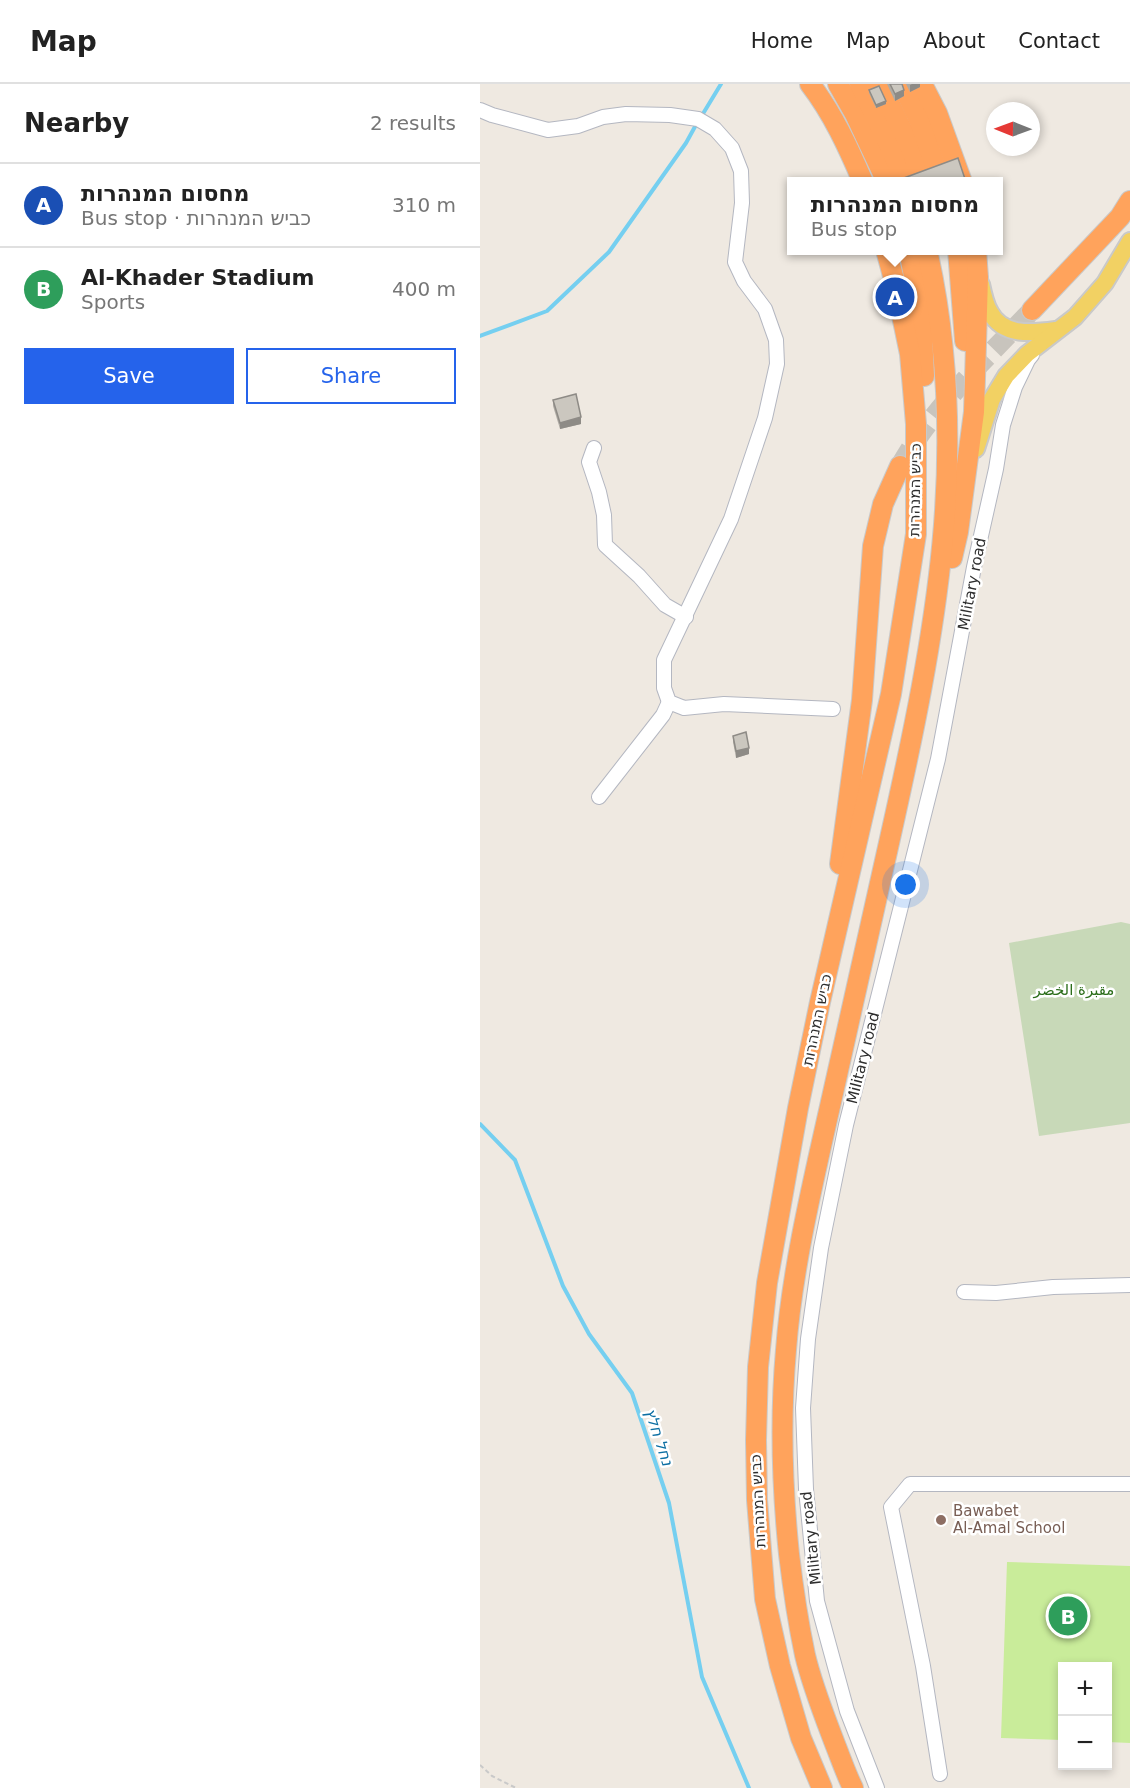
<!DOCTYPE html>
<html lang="en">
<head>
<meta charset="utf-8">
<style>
	body { margin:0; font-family:"DejaVu Sans",Vazirmatn,Heebo,sans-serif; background:#f2f2f2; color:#222 }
	.controls { position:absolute; right:18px; bottom:18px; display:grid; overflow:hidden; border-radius:0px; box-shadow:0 3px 9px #0003 }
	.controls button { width:54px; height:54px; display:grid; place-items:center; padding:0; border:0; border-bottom:2px solid #e0e0e0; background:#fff; color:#222; font:30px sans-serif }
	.compass { position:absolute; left:506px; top:18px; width:54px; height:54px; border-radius:50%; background:#fff; box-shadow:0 3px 9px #0003; rotate:271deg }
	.you { position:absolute; left:426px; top:801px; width:21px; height:21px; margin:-15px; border:4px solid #fff; border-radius:50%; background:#1a73e8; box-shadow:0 0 0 9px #1a73e833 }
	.badge { display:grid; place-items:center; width:39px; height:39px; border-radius:50%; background:#2563eb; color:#fff; font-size:20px; font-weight:700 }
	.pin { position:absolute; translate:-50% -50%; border:3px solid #fff; box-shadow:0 2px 6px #0006 }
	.popup { position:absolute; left:307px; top:93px; width:216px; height:78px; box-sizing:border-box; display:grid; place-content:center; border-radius:0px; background:#fff; filter:drop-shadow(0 2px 4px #0005); font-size:20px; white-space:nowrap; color:#767676 }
	.popup b { font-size:22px; color:#222 }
	.popup::after { content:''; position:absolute; left:50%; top:100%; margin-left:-12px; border:12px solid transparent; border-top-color:#fff }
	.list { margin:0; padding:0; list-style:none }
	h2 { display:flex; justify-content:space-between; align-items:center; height:78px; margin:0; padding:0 24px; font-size:26px }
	h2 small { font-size:20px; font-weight:400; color:#767676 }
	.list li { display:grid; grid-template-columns:39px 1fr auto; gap:18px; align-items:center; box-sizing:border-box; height:84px; padding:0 24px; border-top:2px solid #e0e0e0 }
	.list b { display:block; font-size:22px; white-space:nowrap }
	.list p { margin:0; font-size:20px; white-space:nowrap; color:#767676 }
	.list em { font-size:20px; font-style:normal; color:#767676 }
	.actions { display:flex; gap:12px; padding:18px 24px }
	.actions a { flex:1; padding:14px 0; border:2px solid #2563eb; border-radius:0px; text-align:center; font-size:21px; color:#2563eb }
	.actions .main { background:#2563eb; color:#fff }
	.map { position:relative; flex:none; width:650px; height:1704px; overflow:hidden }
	header { display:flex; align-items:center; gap:36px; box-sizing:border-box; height:84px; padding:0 30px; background:#fff; border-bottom:2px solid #e0e0e0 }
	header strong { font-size:28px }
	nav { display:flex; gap:33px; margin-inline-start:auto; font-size:21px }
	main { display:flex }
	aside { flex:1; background:#fff }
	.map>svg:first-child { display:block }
</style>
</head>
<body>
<header>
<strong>Map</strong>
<nav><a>Home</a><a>Map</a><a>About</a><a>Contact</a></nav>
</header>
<main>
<aside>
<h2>Nearby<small>2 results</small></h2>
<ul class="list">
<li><span class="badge" style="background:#1a4fb4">A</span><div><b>מחסום המנהרות</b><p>Bus stop · כביש המנהרות</p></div><em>310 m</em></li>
<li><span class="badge" style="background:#2e9e5b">B</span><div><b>Al-Khader Stadium</b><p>Sports</p></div><em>400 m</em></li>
</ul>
<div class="actions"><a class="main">Save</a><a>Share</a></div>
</aside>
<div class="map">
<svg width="650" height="1704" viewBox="0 0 650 1704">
	<rect width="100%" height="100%" fill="#efe9e1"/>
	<polygon fill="#c8d9b8" points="641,838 650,840 650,1039 559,1052 529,859"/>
	<polygon fill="#c9ec9a" points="527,1478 650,1482 650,1659 628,1658 628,1582 582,1582 582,1656 521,1654"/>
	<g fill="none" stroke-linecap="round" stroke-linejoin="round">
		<g stroke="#75cff0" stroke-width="4">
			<polyline points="221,33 241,0"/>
			<polyline points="0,252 67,227 129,168 206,59 217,39"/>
			<polyline points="0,1040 35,1076 83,1202 109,1250 152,1309 189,1419 222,1593 269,1704"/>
		</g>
		<path stroke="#c8c4bd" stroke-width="20" stroke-dasharray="20 10" stroke-linecap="butt" d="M420,382C453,323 506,275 552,226"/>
		<defs>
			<g id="minor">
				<polyline points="0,26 12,31 68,46 98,42 123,33 146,30 190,31 218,35 235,45 252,64 261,87 262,119 255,178 264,197 285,225 296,256 297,280 285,334 251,435 184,576 184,604 189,618 204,624 244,620 353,625"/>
				<polyline points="114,364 109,378 119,408 124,431 125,461 159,492 185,521 206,533"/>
				<polyline points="119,713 183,631 189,618"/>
				<polyline points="484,1208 516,1209 573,1203 650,1201"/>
				<polyline points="460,1690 443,1582 411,1423 430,1400 650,1400"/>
				<polyline points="397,1704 367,1627 337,1517 326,1405 323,1324 328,1255 341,1164 366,1041 458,675 494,483 516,385 523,341 535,303 548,276 552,271"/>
			</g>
			<g id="major">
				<path d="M501,200C503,210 505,220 510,228C523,253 553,249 576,246"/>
				<polyline points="496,365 512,315 526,292 547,270 595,233 625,199 650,157"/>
			</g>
			<g id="highway">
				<path d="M330,0C353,30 368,63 383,98"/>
				<polyline points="358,0 375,30 407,98"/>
				<polyline points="380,0 414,71 424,98"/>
				<polyline points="400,0 432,66 442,98"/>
				<polyline points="422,0 440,38 461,98"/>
				<polyline points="442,0 457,29 482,98"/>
				<polyline points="429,166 441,229 444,292"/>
				<polyline points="478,166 485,257"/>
				<polyline points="552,226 640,133 650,117"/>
				<polyline points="472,474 478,448 494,328 498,193 496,166"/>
				<polyline points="360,780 382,616 393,462 403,420 420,382"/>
				<polyline points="342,1704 321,1654 300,1582 285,1515 277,1416 276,1356 278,1283 287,1199 318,1024 340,918 411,610 436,450 436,340 430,270 416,203 406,166"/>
				<path d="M373,1704C366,1690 361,1675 355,1660C344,1631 332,1601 325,1571C318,1538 313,1504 309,1470C302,1402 300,1334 306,1266C312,1185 333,1098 351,1018C371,929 391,839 411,750C455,553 492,367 447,166"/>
			</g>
		</defs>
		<use href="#minor" stroke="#b4b7c1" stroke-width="16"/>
		<use href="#major" stroke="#c9c9c9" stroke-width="20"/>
		<use href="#highway" stroke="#c9c9c9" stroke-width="22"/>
		<polyline stroke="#c9c9c9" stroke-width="2" stroke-dasharray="4.5 3" stroke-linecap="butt" points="0,1681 12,1692 36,1704"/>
		<use href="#minor" stroke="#fff" stroke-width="14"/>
		<use href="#major" stroke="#f2d163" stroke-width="16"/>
		<use href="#highway" stroke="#ffa35c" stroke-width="20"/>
	</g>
	<g fill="#afaba4">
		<polygon points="407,0 422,0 424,12 415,17"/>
		<polygon points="426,0 440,0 440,3 430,8"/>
		<polygon points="389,6 406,20 396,24 389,9"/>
		<polygon points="73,316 101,340 80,345 73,322"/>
		<polygon points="253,652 269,670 256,674 253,658"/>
	</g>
	<g fill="#8e8b86">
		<polygon points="432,0 440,0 440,3 430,8 430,1"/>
		<polygon points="424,6 424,12 415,17 415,10"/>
		<polygon points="406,17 406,20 396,24 396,21"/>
		<polygon points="101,333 101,340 80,345 80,339"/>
		<polygon points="269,664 269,670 256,674 256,667"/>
	</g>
	<g fill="#cbc7bf" stroke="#8e8b86" stroke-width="1.5">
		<polygon points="410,0 422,0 424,6 415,10"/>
		<polygon points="399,2 406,17 396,21 389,6"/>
		<polygon points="478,74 486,98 413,98"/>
		<polygon points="96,310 101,333 80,339 73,316"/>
		<polygon points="266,648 269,664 256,667 253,652"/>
	</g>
	<circle fill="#8d6e63" stroke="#fff" stroke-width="2" cx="461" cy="1436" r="6"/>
	<g text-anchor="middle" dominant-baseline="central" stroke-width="5" stroke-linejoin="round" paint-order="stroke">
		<g font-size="15" fill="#2e2e2e" stroke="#fff">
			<text transform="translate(435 406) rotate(-89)">כביש המנהרות</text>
			<text transform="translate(492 500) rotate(-79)">Military road</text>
			<text transform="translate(337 936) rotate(-78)">כביש המנהרות</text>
			<text transform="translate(383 974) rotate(-76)">Military road</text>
			<text transform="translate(278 1417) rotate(-93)">כביש המנהרות</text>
			<text transform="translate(331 1454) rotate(-96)">Military road</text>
		</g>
		<g font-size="15" fill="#2c6e1b" stroke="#fff">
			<text x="594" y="906">مقبرة الخضر</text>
		</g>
		<g font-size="15" fill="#785e54" stroke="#fff" text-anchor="start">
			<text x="473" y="1427">Bawabet<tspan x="473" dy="17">Al-Amal School</tspan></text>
		</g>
		<g font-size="16" font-style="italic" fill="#0d6fa3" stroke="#fff">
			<text transform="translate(179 1353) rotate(72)">נחל חלץ</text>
		</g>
	</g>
</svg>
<div class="controls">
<button>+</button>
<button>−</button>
</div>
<svg class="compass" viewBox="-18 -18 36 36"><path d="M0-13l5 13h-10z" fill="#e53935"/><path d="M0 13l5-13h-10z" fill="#767676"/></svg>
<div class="you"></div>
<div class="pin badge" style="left:415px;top:213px;background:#1a4fb4">A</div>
<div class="popup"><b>מחסום המנהרות</b>Bus stop</div>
<div class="pin badge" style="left:588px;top:1532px;background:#2e9e5b">B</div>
</div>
</main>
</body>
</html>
